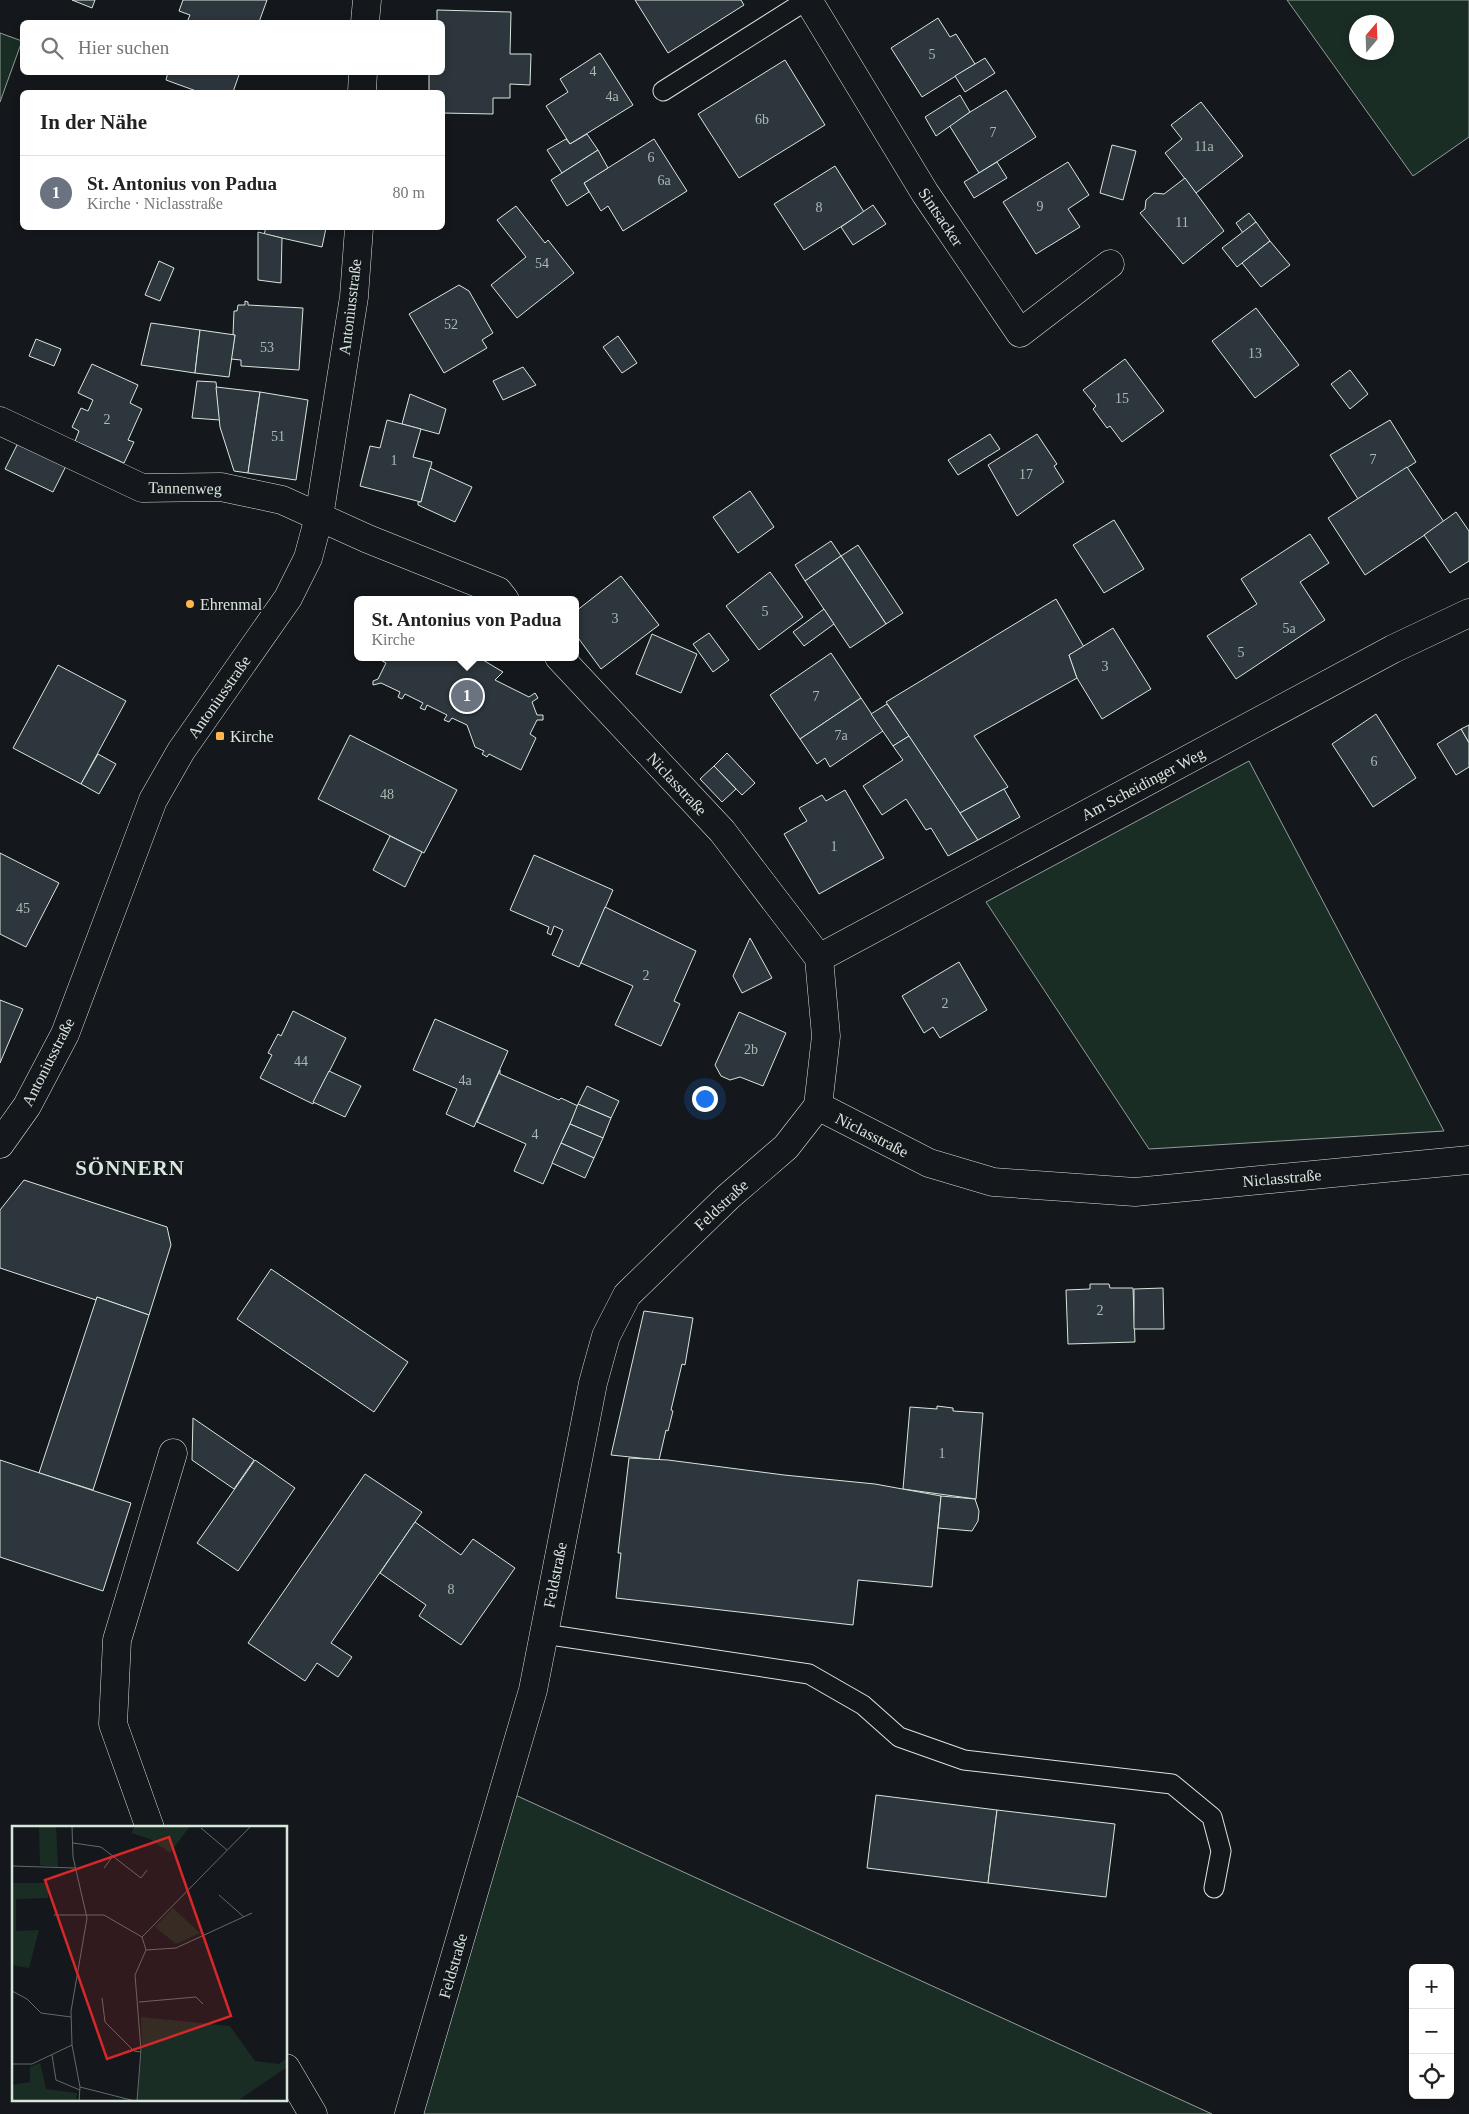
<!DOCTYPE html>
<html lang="de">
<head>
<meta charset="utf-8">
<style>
	body { margin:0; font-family:Georgia,serif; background:#f6f6f6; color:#222 }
	.controls { position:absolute; right:15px; bottom:15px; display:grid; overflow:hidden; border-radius:8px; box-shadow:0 2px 8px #0003 }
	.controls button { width:45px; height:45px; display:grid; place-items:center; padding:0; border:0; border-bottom:1px solid #e0e0e0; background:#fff; color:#222; font:25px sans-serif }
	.compass { position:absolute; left:1349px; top:15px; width:45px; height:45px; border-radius:50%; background:#fff; box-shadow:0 2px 8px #0003; rotate:19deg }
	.you { position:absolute; left:704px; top:1098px; width:18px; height:18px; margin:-12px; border:4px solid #fff; border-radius:50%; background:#1a73e8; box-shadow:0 0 0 8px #1a73e833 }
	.badge { display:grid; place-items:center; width:32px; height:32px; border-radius:50%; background:#b45309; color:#fff; font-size:16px; font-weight:700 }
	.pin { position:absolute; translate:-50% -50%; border:2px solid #fff; box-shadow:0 1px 5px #0006 }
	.popup { position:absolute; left:354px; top:596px; width:225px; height:65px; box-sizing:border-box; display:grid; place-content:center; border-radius:8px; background:#fff; filter:drop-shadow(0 1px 4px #0005); font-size:16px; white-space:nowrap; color:#767676 }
	.popup b { font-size:19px; color:#222 }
	.popup::after { content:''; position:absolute; left:50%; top:100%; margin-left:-10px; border:10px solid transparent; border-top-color:#fff }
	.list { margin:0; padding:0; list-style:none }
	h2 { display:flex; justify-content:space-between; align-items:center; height:65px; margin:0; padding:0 20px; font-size:21px }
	h2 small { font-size:16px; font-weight:400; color:#767676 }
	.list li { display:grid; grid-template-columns:32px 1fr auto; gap:15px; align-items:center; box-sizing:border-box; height:75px; padding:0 20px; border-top:1px solid #e0e0e0 }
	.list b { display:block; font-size:19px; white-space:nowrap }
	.list p { margin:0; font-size:16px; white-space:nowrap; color:#767676 }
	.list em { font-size:16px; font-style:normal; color:#767676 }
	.icon { flex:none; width:28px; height:28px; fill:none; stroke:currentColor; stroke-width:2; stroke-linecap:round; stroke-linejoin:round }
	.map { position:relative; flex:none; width:1469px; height:2114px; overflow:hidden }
	.search { position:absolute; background:#fff; box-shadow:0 2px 8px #0003; left:20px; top:20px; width:425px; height:55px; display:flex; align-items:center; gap:12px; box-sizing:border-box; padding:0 18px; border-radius:8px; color:#767676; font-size:19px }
	.panel { position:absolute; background:#fff; box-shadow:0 2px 8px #0003; left:20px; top:90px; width:425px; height:140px; border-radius:8px }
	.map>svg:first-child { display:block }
</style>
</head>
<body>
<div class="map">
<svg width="1469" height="2114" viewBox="0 0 1469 2114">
	<rect width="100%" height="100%" fill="#14181c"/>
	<g fill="#1a2d24" stroke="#939e99" fill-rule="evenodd">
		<path d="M1287,0H1469V137L1413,176ZM1356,22H1386V52H1356Z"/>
		<polygon points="0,33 22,41 0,102"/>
		<polygon points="1249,761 1444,1131 1149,1149 986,902"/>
		<polygon points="513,1794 1212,2114 417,2114"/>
	</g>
	<g fill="#2c363c" stroke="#d8e6dc">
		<polygon points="72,0 95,0 92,8"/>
		<polygon points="183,0 267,0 259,22 187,22 190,15 179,11"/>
		<polygon points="635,0 741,0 744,5 668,53"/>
		<polygon points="437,10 511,12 510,54 531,54 530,85 510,84 510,98 493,98 493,114 442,113 442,92 429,92 429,72 442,72 442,22 437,22"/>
		<polygon points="938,18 950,37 956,34 975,64 922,97 891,48"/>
		<polygon points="600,53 633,105 570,144 546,106 568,92 560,79"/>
		<polygon points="985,58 995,73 965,92 955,76"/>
		<polygon points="785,60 825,125 739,178 698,114"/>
		<polygon points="168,72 240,72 233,92 199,92 166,80"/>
		<polygon points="1006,90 1036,137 979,173 949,125"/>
		<polygon points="960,95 970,112 936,136 925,117"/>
		<polygon points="1201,102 1243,156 1196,193 1165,153 1182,139 1171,125"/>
		<polygon points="587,134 598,150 562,173 547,150 566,139 570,144"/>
		<polygon points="654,139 687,191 623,231 608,206 601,211 584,183"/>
		<polygon points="1112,145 1136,151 1123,200 1100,193"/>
		<polygon points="598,150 608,168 584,183 589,192 567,206 551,180"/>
		<polygon points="997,162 1007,178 974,198 964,182"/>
		<polygon points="1068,162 1089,195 1068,209 1080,227 1036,254 1003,202"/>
		<polygon points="835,166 864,212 804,250 774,204"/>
		<polygon points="1185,178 1224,231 1183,264 1140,213 1145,209 1146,200 1154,193 1164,194"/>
		<polygon points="873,205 886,224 853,245 841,227"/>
		<polygon points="516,206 545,243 548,240 574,273 517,318 491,285 526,257 497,220"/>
		<polygon points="1249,213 1256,222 1243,233 1236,223"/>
		<polygon points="1256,222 1270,241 1237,267 1222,248"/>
		<polygon points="266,228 326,228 322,247 264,234"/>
		<polygon points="258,232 282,238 281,283 258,280"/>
		<polygon points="1270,241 1290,265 1261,287 1242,263"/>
		<polygon points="159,261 174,268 160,301 145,295"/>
		<polygon points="459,285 469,291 493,333 482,340 487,348 444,373 409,314"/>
		<polygon points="245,301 248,302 248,305 303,308 299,370 241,366 241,360 231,359 235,335 233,335 234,311 237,311 238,305 245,305"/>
		<polygon points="1256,308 1299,365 1255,398 1212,341"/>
		<polygon points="151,323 200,330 195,373 141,365"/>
		<polygon points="200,330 235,335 229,377 195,373"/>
		<polygon points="618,336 637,363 622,373 603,347"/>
		<polygon points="36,339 61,349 54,366 29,356"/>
		<polygon points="1125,359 1164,411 1122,442 1110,426 1107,428 1093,409 1096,406 1083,390"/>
		<polygon points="92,364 138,385 130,403 142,409 128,440 134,442 124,463 75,441 79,431 72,427 81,408 88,411 93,400 78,393"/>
		<polygon points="523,367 536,385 503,400 493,381"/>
		<polygon points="1350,370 1368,394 1350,409 1331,384"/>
		<polygon points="197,381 216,382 220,420 192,418"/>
		<polygon points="216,387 260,392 248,473 234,471 220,427"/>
		<polygon points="260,392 308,400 296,480 248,473"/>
		<polygon points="410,394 446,409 439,434 402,424"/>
		<polygon points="387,420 421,429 413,457 432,462 421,502 360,486 370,446 380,448"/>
		<polygon points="1390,420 1416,462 1358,499 1330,455"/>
		<polygon points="990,434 1000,449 958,475 948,460"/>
		<polygon points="1037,434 1057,464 1054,466 1064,482 1017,516 988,465"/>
		<polygon points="20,439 68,462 53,492 5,469"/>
		<polygon points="1407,467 1444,522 1365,575 1328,518"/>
		<polygon points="430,468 472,487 455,522 418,505 418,502 421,502"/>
		<polygon points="750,491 774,527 738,553 713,517"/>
		<polygon points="1456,512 1469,531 1469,561 1450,573 1424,535"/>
		<polygon points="1114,520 1144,569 1104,593 1073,545"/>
		<polygon points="1310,534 1329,563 1300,582 1325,620 1236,679 1207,636 1257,604 1241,579"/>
		<polygon points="831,541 841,556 805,581 795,565"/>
		<polygon points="858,545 903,613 886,624 841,556"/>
		<polygon points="841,556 886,624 850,648 805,581"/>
		<polygon points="770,572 803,617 759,650 726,606"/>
		<polygon points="621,576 659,625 601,669 576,635 576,611"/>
		<polygon points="1056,599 1084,647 1069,655 1077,678 974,736 1008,787 960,813 886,702"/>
		<polygon points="824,609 834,624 804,646 793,632"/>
		<polygon points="1113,628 1151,689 1102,719 1077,678 1069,655"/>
		<polygon points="709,633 729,660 713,672 693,644"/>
		<polygon points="652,634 697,654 681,693 636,674"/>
		<polygon points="831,653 861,698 800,739 770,695"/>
		<polygon points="375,657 478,657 503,672 495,680 529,697 535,693 538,698 532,702 537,715 543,715 543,720 537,720 530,734 536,738 521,770 489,754 487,757 482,754 484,751 475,747 467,725 452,718 449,722 444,720 447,715 427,705 425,710 420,708 423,703 405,694 402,699 398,697 400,692 381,683 373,685 373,681 378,679 386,663"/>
		<polygon points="58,665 126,701 81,784 13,748"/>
		<polygon points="861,698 883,731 830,767 825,758 817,764 800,739"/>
		<polygon points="887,704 909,736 893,746 871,714"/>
		<polygon points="1376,714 1416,778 1373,807 1332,744"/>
		<polygon points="1469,725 1469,743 1461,729"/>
		<polygon points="1461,729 1469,743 1469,767 1456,775 1437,744"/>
		<polygon points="350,735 457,790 424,853 318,799"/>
		<polygon points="909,736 978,840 948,856 931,828 926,830 906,799 882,815 863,786 903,760 893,746"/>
		<polygon points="727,753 755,783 742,795 714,766"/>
		<polygon points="98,754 116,764 99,794 81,784"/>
		<polygon points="714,766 736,789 722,802 700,779"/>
		<polygon points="1004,789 1020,817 978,840 960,813"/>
		<polygon points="845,790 884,858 819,894 784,834 807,821 799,808 822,795 826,801"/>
		<polygon points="390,836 422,852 405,887 373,870"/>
		<polygon points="0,853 59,883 26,947 0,934"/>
		<polygon points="534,855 613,890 579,967 552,955 563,930 554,926 551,935 547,933 549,927 510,910"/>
		<polygon points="605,907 696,951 674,1001 680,1004 661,1046 615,1025 633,986 581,963"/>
		<polygon points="750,938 772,978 742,993 733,976"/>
		<polygon points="959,962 987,1010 940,1038 933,1027 924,1033 902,996"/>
		<polygon points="0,1000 23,1009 0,1063"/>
		<polygon points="293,1011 346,1038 313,1104 260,1078 272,1055 268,1053 278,1034 281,1036"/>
		<polygon points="739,1012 786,1033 763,1086 740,1077 730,1080 721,1076 715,1065"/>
		<polygon points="435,1019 508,1051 474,1127 446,1114 457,1089 413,1070"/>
		<polygon points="500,1070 500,1074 559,1100 561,1098 578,1106 543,1184 514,1171 526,1144 477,1122"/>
		<polygon points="329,1071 361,1086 345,1117 313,1102"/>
		<polygon points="587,1086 619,1101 611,1118 578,1104"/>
		<polygon points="578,1104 611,1118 603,1138 570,1124"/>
		<polygon points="570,1124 603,1138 594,1158 561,1143"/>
		<polygon points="561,1143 594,1158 585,1178 552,1163"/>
		<polygon points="24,1180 167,1227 171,1245 149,1315 97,1297 96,1300 0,1268 0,1210"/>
		<polygon points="271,1269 408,1362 374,1412 237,1319"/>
		<polygon points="1090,1284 1109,1284 1110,1288 1133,1288 1135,1342 1068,1344 1066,1290 1090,1289"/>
		<polygon points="1163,1288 1164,1329 1134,1329 1134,1289"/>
		<polygon points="97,1297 149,1315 93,1490 39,1473"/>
		<polygon points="644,1311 693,1318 685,1365 682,1364 671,1410 673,1411 668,1431 666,1430 659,1460 611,1455"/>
		<polygon points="937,1406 953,1408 953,1411 983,1413 976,1499 903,1489 910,1407 937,1409"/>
		<polygon points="193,1418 254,1460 234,1489 192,1460"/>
		<polygon points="629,1458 668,1460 784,1475 875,1484 941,1496 932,1587 858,1580 853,1625 616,1598 621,1553 618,1553"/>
		<polygon points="0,1460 131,1503 103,1591 0,1557"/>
		<polygon points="255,1460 295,1488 238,1571 197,1543"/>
		<polygon points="365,1474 422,1512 331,1643 352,1657 338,1677 317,1663 305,1681 248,1643"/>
		<polygon points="941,1496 975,1499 979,1511 978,1521 972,1531 938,1528"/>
		<polygon points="415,1522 461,1555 473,1539 515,1568 461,1645 419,1616 426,1605 380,1573"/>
		<polygon points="876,1795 997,1810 988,1883 867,1868"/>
		<polygon points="997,1810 1115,1824 1106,1897 988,1883"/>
	</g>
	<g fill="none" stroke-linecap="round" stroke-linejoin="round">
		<defs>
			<g id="lane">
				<polyline points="663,91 807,0"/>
				<polyline points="544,1634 809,1674 863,1705 899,1737 964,1760 1172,1784 1212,1817 1221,1851 1214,1888"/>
			</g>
			<g id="street">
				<polyline points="808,0 925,193 1020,333 1110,264"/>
				<polyline points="0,421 142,488 221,487 282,500 368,539 498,591 505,600"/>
				<polyline points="559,657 722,831 819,958 826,1036 818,1106"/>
				<polyline points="819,958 1393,649 1469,613"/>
				<polyline points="818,1106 929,1163 993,1182 1135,1192 1469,1160"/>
				<polyline points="150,1828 113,1724 117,1640 173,1453"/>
				<polyline points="286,2068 313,2114"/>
				<polyline points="409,2114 533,1690 593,1383 606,1336 627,1295 728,1197 786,1147 818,1106"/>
			</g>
			<g id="secondary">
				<polyline points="365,22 367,0"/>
				<polyline points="362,92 363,72"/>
				<polyline points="0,1144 27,1106 65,1034 153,800 181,751 288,598 308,558 319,517 354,297 359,228"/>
			</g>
		</defs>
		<use href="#lane" stroke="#d8e6dc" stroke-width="21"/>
		<use href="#street" stroke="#d8e6dc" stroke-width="29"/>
		<use href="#secondary" stroke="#d8e6dc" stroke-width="29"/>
		<use href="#lane" stroke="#14181c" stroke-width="19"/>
		<use href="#street" stroke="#14181c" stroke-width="28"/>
		<use href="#secondary" stroke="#14181c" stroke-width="28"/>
	</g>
	<g fill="#ffb74d" stroke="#14181c" stroke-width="2">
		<circle cx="190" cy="604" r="5"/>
		<rect x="215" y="731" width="10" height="10" rx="2.5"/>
	</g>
	<g text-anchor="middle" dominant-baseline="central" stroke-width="4" stroke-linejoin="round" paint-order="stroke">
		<g font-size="14" fill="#adbab4">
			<text x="932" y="54">5</text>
			<text x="593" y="71">4</text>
			<text x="612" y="96">4a</text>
			<text x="762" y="119">6b</text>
			<text x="993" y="132">7</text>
			<text x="1204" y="146">11a</text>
			<text x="651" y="157">6</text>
			<text x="664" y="180">6a</text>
			<text x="1040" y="206">9</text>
			<text x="819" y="207">8</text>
			<text x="1182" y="222">11</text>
			<text x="542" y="263">54</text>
			<text x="451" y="324">52</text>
			<text x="267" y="347">53</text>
			<text x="1255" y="353">13</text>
			<text x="1122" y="398">15</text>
			<text x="107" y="419">2</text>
			<text x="278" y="436">51</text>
			<text x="1373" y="459">7</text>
			<text x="394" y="460">1</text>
			<text x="1026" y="474">17</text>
			<text x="765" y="611">5</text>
			<text x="615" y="618">3</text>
			<text x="1289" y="628">5a</text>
			<text x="1241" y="652">5</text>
			<text x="1105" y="666">3</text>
			<text x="816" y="696">7</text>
			<text x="841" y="735">7a</text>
			<text x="1374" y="761">6</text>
			<text x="387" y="794">48</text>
			<text x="834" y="846">1</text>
			<text x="23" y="908">45</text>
			<text x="646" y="975">2</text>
			<text x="945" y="1003">2</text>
			<text x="751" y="1049">2b</text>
			<text x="301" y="1061">44</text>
			<text x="465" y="1080">4a</text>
			<text x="535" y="1134">4</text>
			<text x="1100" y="1310">2</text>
			<text x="942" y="1453">1</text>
			<text x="451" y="1589">8</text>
		</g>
		<g font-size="16" fill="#d8e6dc" stroke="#14181c">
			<text transform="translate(941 217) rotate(56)">Sintsacker</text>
			<text transform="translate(350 307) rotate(-83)">Antoniusstraße</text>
			<text transform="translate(185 488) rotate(1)">Tannenweg</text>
			<text transform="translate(219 697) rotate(-55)">Antoniusstraße</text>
			<text transform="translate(677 784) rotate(47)">Niclasstraße</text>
			<text transform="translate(1143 784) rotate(-28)">Am Scheidinger Weg</text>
			<text transform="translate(48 1062) rotate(-63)">Antoniusstraße</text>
			<text transform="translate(872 1135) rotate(27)">Niclasstraße</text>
			<text transform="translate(1282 1178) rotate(-5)">Niclasstraße</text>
			<text transform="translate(721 1205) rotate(-43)">Feldstraße</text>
			<text transform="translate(555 1575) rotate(-79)">Feldstraße</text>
			<text transform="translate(453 1966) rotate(-74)">Feldstraße</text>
		</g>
		<g font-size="16" fill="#d8e6dc" stroke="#14181c" text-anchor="start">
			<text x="200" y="604">Ehrenmal</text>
			<text x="230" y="736">Kirche</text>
		</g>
		<g font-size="21" font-weight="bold" letter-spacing="1" fill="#d8e6dc" stroke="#14181c">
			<text x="130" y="1168">SÖNNERN</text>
		</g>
	</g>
	<g transform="translate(12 1826)">
		<rect width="275" height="275" fill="#14181c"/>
		<path d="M27,0H44L46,41L28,39ZM123,0H178L158,27L138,13L119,7ZM0,57H36V72L4,73V105L27,104L17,142L0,139ZM161,82L188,107L164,118L143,101ZM129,191L218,200L243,235L267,238L275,232V241L225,275H125L130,224ZM28,237L34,263L65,267L64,275H0V259L18,256V241Z" fill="#1a2d24"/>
		<path fill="none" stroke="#626a69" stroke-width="1" d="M60,0L61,31L75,92L59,185L60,219L68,261L67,275M189,2L215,24M61,17L89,21L129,52L135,44M0,40L63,42M92,42L101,30M207,69L232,91M42,89H92L130,111L134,124M130,111L239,0M134,124L164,122L240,87M0,165L15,173L29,187L59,191M90,172L93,196L122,225L129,226M127,176L184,171L191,178M40,229L44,254L68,264M0,238H20L60,219M68,261L123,275M125,275L129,224L123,149L134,124"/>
		<path fill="#d62828" fill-opacity="0.15" stroke="#d62828" stroke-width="2.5" d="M157,11L219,190L95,233L33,54Z"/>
		<rect width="275" height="275" fill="none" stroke="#d8e6dc" stroke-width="2.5"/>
	</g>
</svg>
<div class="controls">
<button>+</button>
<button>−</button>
<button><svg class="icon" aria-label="locate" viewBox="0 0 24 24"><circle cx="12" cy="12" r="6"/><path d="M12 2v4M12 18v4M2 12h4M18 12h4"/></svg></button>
</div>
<svg class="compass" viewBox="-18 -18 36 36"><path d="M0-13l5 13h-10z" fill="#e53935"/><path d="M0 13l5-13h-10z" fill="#767676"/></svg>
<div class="you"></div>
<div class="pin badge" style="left:467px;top:696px;background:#6b7280">1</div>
<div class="popup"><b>St. Antonius von Padua</b>Kirche</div>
<div class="search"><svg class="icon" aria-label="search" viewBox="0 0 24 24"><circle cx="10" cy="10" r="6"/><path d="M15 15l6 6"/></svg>Hier suchen</div>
<section class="panel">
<h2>In der Nähe<small></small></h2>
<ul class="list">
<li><span class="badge" style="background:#6b7280">1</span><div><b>St. Antonius von Padua</b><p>Kirche · Niclasstraße</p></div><em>80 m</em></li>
</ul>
</section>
</div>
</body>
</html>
